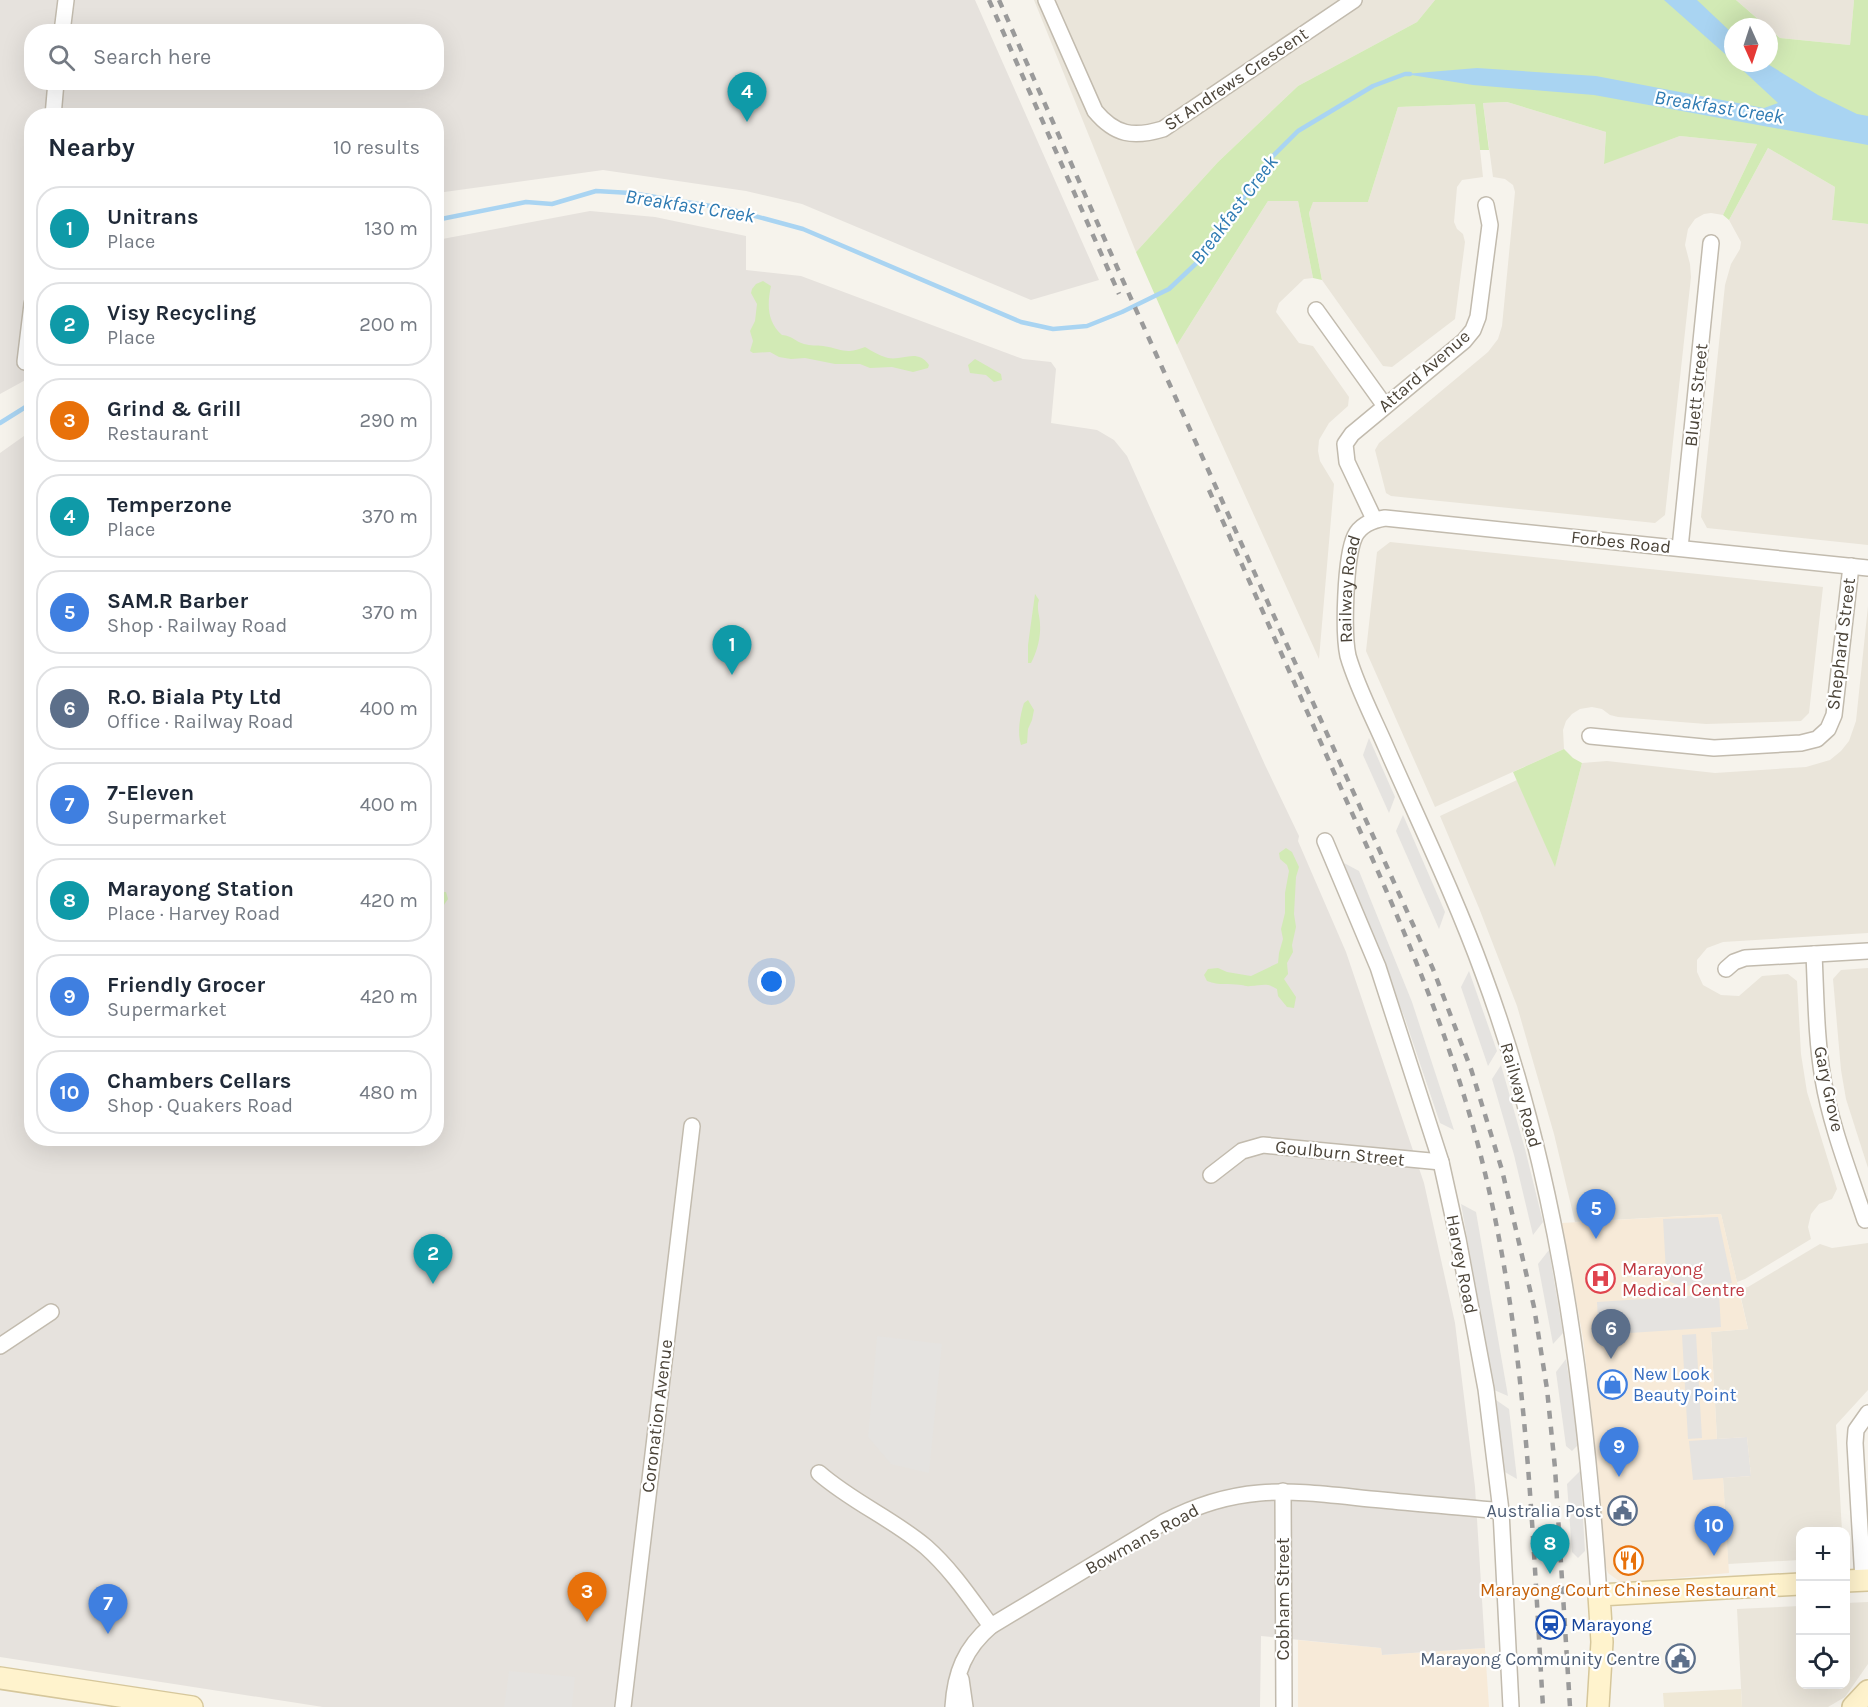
<!DOCTYPE html>
<html lang="en">
<head>
<meta charset="utf-8">
<style>
	body { margin:0; font-family:Karla,sans-serif; background:#f2f2f3; color:#1f2937 }
	.controls { position:absolute; right:18px; bottom:18px; display:grid; overflow:hidden; border-radius:12px; box-shadow:0 6px 24px #0002 }
	.controls button { width:54px; height:54px; display:grid; place-items:center; padding:0; border:0; border-bottom:2px solid #e0e1e3; background:#fff; color:#1f2937; font:30px sans-serif }
	.compass { position:absolute; left:1724px; top:18px; width:54px; height:54px; border-radius:50%; background:#fff; box-shadow:0 6px 24px #0002; rotate:177deg }
	.you { position:absolute; left:772px; top:982px; width:21px; height:21px; margin:-15px; border:4px solid #fff; border-radius:50%; background:#1a73e8; box-shadow:0 0 0 9px #1a73e833 }
	.badge { display:grid; place-items:center; width:39px; height:39px; border-radius:50%; background:#111827; color:#fff; font-size:20px; font-weight:700 }
	.pin { position:absolute; translate:-50% -50px; filter:drop-shadow(0 2px 3px #0008) }
	.pin::after { content:''; position:absolute; top:32px; width:21px; height:18px; background:inherit; clip-path:polygon(0 0,100% 0,50% 100%) }
	.list { margin:0; padding:0; list-style:none }
	h2 { display:flex; justify-content:space-between; align-items:center; height:78px; margin:0; padding:0 24px; font-size:26px }
	h2 small { font-size:20px; font-weight:400; color:#747a83 }
	.list li { display:grid; grid-template-columns:39px 1fr auto; gap:18px; align-items:center; box-sizing:border-box; height:84px; margin:0 12px 12px; padding:0 12px; border:2px solid #e0e1e3; border-radius:24px }
	.list b { display:block; font-size:22px; white-space:nowrap }
	.list p { margin:0; font-size:20px; white-space:nowrap; color:#747a83 }
	.list em { font-size:20px; font-style:normal; color:#747a83 }
	.icon { flex:none; width:33px; height:33px; fill:none; stroke:currentColor; stroke-width:2; stroke-linecap:round; stroke-linejoin:round }
	.map { position:relative; flex:none; width:1868px; height:1707px; overflow:hidden }
	.search { position:absolute; background:#fff; box-shadow:0 6px 24px #0002; left:24px; top:24px; width:420px; height:66px; display:flex; align-items:center; gap:15px; box-sizing:border-box; padding:0 21px; border-radius:24px; color:#747a83; font-size:22px }
	.panel { position:absolute; background:#fff; box-shadow:0 6px 24px #0002; left:24px; top:108px; width:420px; height:1038px; border-radius:24px }
	.map>svg:first-child { display:block }
</style>
</head>
<body>
<div class="map">
<svg width="1868" height="1707" viewBox="0 0 1868 1707">
	<rect width="100%" height="100%" fill="#f6f3ec"/>
	<g fill="#eae5da">
		<polygon points="1034,0 1435,0 1417,22 1298,86 1218,162 1136,252"/>
		<polygon points="1736,0 1854,0 1850,45 1780,38"/>
		<polygon points="1507,102 1606,132 1604,163 1680,136 1757,144 1723,215 1711,213 1704,214 1695,219 1688,229 1685,245 1690,264 1691,277 1665,515 1655,523 1391,496 1386,493 1375,450 1379,443 1488,352 1498,339 1502,326 1515,192 1513,185 1505,179 1493,177 1483,103"/>
		<polygon points="1475,104 1483,177 1462,180 1457,187 1454,222 1457,229 1463,234 1465,242 1455,319 1392,367 1383,366 1322,280 1309,213 1313,201 1368,202 1398,107"/>
		<polygon points="1768,148 1835,187 1832,220 1868,224 1868,545 1707,528 1701,517 1725,285 1731,264 1740,249 1741,242 1729,220"/>
		<polygon points="1268,201 1298,201 1313,278 1304,279 1279,303 1276,312 1299,343 1313,346 1349,397 1348,406 1329,423 1319,440 1318,451 1320,461 1334,484 1319,659 1177,345"/>
		<polygon points="1390,542 1823,587 1809,713 1801,721 1706,724 1618,717 1610,715 1602,709 1592,707 1580,709 1572,714 1566,721 1563,730 1564,749 1435,807 1366,651 1377,552"/>
		<polygon points="1868,606 1868,933 1723,942 1707,948 1697,960 1697,972 1703,985 1721,995 1739,996 1762,976 1788,974 1797,981 1801,1054 1807,1092 1837,1189 1832,1199 1819,1204 1811,1214 1808,1227 1811,1239 1745,1279 1737,1282 1721,1214 1575,1222 1554,1134 1517,1006 1479,908 1440,816 1517,780 1555,866 1582,763 1607,761 1715,773 1806,767 1830,760 1841,751 1849,741 1856,721"/>
		<polygon points="1868,968 1868,1168 1846,1099 1841,1070 1833,979 1841,970"/>
		<polygon points="1868,1243 1868,1390 1836,1425 1842,1531 1800,1532 1800,1560 1728,1564 1723,1478 1751,1476 1747,1437 1717,1439 1711,1332 1748,1329 1739,1289 1748,1287 1820,1244 1832,1248"/>
		<polygon points="1868,1602 1868,1664 1845,1697 1828,1707 1742,1707 1737,1609 1800,1606 1800,1684 1846,1684 1846,1603"/>
	</g>
	<g fill="#f7ead8">
		<polygon points="1721,1214 1748,1329 1711,1332 1717,1439 1747,1437 1751,1476 1723,1478 1729,1573 1622,1583 1608,1573 1605,1564 1597,1463 1583,1338 1562,1223"/>
		<polygon points="1298,1640 1381,1648 1382,1655 1485,1648 1489,1707 1298,1707"/>
	</g>
	<g fill="#e6e2dd" fill-rule="evenodd">
		<path d="M0,0H975L1099,280L1031,300L802,204L746,191L603,170L437,193L436,116H32L31,377L0,394ZM32,32H436V82H32Z"/>
		<polygon points="590,211 655,217 746,236 746,270 801,276 1023,359 1051,362 1056,369 1051,423 1097,430 1114,440 1127,456 1265,765 1299,836 1298,841 1346,952 1424,1183 1455,1323 1475,1487 1485,1648 1382,1655 1381,1648 1261,1636 1260,1707 323,1707 0,1657 0,453 31,431 32,1138 436,1138 437,240"/>
	</g>
	<polygon fill="#efe8d6" points="1741,1689 1742,1707 1664,1707 1663,1693"/>
	<g fill="#d2eab5">
		<polygon points="1435,0 1736,0 1767,27 1733,27 1733,63 1769,63 1769,29 1780,38 1850,45 1854,0 1868,0 1868,224 1832,220 1835,187 1768,148 1729,220 1723,215 1757,144 1680,136 1604,164 1606,132 1507,102 1483,103 1489,150 1480,150 1475,104 1398,107 1368,202 1313,202 1309,213 1322,280 1313,278 1298,201 1268,201 1177,345 1136,252 1218,162 1298,86 1417,22"/>
		<path d="M763,281L771,286C767,304 767,322 782,335C793,336 794,341 804,344C811,346 816,345 823,346C843,349 845,355 865,347C872,351 880,356 888,358C903,361 917,348 929,365L928,368L913,372L892,367L870,368L860,364H835L805,358L791,359L779,357L770,352L753,353L750,351L753,341L750,331L755,321L757,304L751,293L752,289L756,284Z"/>
		<polygon points="975,359 1001,374 1002,380 994,382 986,375 970,373 968,365"/>
		<path d="M1035,594L1039,600C1036,608 1040,616 1040,624C1041,637 1037,652 1031,663H1028V645Z"/>
		<path d="M1028,700L1034,710L1032,720L1028,729L1027,743L1021,745C1017,733 1020,715 1024,703Z"/>
		<polygon points="1564,749 1573,758 1582,763 1555,867 1513,772"/>
		<path d="M1286,848L1292,852L1299,867L1296,877L1294,914L1296,927L1292,945L1293,952L1287,963L1288,974L1284,979L1296,997L1294,1008L1287,1007L1278,996L1277,989C1266,982 1262,986 1250,986C1246,987 1245,985 1241,985C1228,983 1220,986 1207,981L1204,975L1208,969L1218,968L1227,972L1251,976L1278,963L1279,953L1283,939L1281,929L1285,913V893L1289,871L1287,865L1280,859L1279,853Z"/>
		<polygon points="437,892 446,892 448,899 437,915"/>
	</g>
	<g fill="#e5e3e0">
		<polygon points="1369,738 1395,797 1389,813 1363,755"/>
		<polygon points="1403,815 1445,912 1439,929 1396,831"/>
		<polygon points="1344,863 1359,871 1412,1002 1454,1130 1440,1123 1405,1019"/>
		<polygon points="1469,971 1497,1051 1488,1066 1461,987"/>
		<polygon points="1501,1065 1525,1149 1543,1222 1533,1235 1514,1155 1492,1079"/>
		<polygon points="1461,1204 1476,1212 1508,1396 1494,1390"/>
		<polygon points="1718,1217 1732,1283 1681,1286 1670,1282 1666,1272 1663,1219"/>
		<polygon points="1549,1250 1563,1333 1553,1344 1538,1264"/>
		<polygon points="1719,1294 1721,1327 1599,1335 1597,1302"/>
		<polygon points="1696,1334 1702,1438 1688,1439 1682,1335"/>
		<polygon points="877,1336 942,1344 929,1473 891,1464 868,1437"/>
		<polygon points="1566,1359 1575,1416 1577,1446 1572,1451 1566,1446 1556,1372"/>
		<polygon points="1496,1400 1509,1409 1517,1479 1503,1471"/>
		<polygon points="1747,1437 1751,1476 1693,1480 1689,1441"/>
		<polygon points="1580,1471 1585,1551 1578,1558 1572,1552 1567,1484"/>
		<polygon points="509,1671 575,1677 572,1707 504,1707"/>
	</g>
	<g fill="#a9d4f2">
		<polygon points="1664,0 1697,0 1733,34 1733,61"/>
		<polygon points="1735,63 1766,63 1818,95 1857,114 1868,116 1868,145 1594,95 1473,85 1405,74 1477,68 1596,76 1764,108 1778,103"/>
	</g>
	<g fill="none" stroke-linecap="round" stroke-linejoin="round">
		<g stroke="#a9d4f2" stroke-width="4.5">
			<polyline points="436,220 526,202 552,204 596,191 631,193 729,209 803,229 1021,322 1053,329 1087,326 1122,312 1169,289 1205,255 1227,227 1246,194 1270,159 1298,131 1373,86 1405,74 1410,74"/>
			<polyline points="0,423 32,403"/>
		</g>
		<defs>
			<g id="street">
				<path d="M1046,0L1095,111C1115,135 1133,138 1163,129L1354,0"/>
				<polyline points="62,32 66,0"/>
				<polyline points="53,116 56,82"/>
				<polyline points="1316,310 1385,406"/>
				<polyline points="25,362 32,304"/>
				<polyline points="1374,519 1347,462 1345,444 1352,434 1464,341 1473,330 1478,317 1490,225 1486,205"/>
				<polyline points="1680,548 1711,243"/>
				<polyline points="1590,736 1714,748 1801,743 1817,739 1828,729 1834,715 1851,566"/>
				<polyline points="1325,841 1378,967 1441,1162 1458,1239 1486,1389 1501,1511 1511,1707"/>
				<path d="M1814,954C1816,996 1816,1038 1823,1079C1831,1127 1850,1174 1865,1220"/>
				<polyline points="1726,969 1734,962 1745,958 1868,951"/>
				<polyline points="1211,1175 1242,1151 1263,1145 1441,1162"/>
				<polyline points="0,1346 51,1312"/>
				<path d="M819,1473C852,1502 893,1519 926,1547C952,1570 971,1599 991,1626"/>
				<polyline points="1283,1491 1284,1707"/>
				<polyline points="1863,1580 1855,1443 1856,1430 1868,1413"/>
				<path id="s1" d="M1599,1595C1585,1384 1557,1172 1483,973C1455,896 1419,822 1386,747C1373,717 1357,687 1348,656C1343,633 1345,557 1355,536C1361,524 1373,520 1385,518L1868,568"/>
				<polyline points="961,1679 965,1707"/>
				<polyline points="623,1707 692,1126"/>
				<path d="M953,1707C955,1673 965,1648 991,1626L1164,1522C1244,1480 1297,1492 1382,1500C1422,1504 1462,1507 1501,1511"/>
			</g>
			<g id="secondary">
				<polyline points="1846,1581 1868,1580"/>
				<polyline points="0,1678 192,1707"/>
				<polyline points="1598,1707 1602,1642 1599,1595 1800,1584"/>
				<polyline points="1853,1707 1868,1691"/>
			</g>
		</defs>
		<use href="#street" stroke="#c2bbae" stroke-width="18"/>
		<use href="#secondary" stroke="#d6c79b" stroke-width="24"/>
		<use href="#street" stroke="#fff" stroke-width="15"/>
		<use href="#secondary" stroke="#fff3cd" stroke-width="21"/>
		<g stroke="#9a9a9a" stroke-width="4.5" stroke-dasharray="8 8" stroke-linecap="butt">
			<polyline points="989,0 1119,294"/>
			<polyline points="999,0 1124,283 1433,969 1471,1069 1502,1170 1534,1307 1547,1389 1555,1468 1570,1707"/>
			<path d="M1209,490C1254,592 1299,693 1344,795C1399,918 1454,1041 1485,1173C1527,1348 1532,1528 1543,1707"/>
		</g>
	</g>
	<defs>
		<symbol id="hospital-ring" viewBox="-11 -11 22 22"><circle r="9.5" fill="#fff" stroke="#e0444e" stroke-width="1.5"/><path d="M-5-5h3v3.5h4V-5h3V5h-3V1.5h-4V5h-3Z" fill="#e0444e"/></symbol>
		<symbol id="shop-ring" viewBox="-11 -11 22 22"><circle r="9.5" fill="#fff" stroke="#3f7fe0" stroke-width="1.5"/><path d="M-5-2.5h2.3a2.7 3.5 0 0 1 5.4 0H5L5.5 6h-11ZM-1.5-2.5h3a1.5 2.3 0 0 0-3 0Z" fill="#3f7fe0"/></symbol>
		<symbol id="civic-ring" viewBox="-11 -11 22 22"><circle r="9.5" fill="#fff" stroke="#5c6f8a" stroke-width="1.5"/><path d="M-.6-6.5H3V-4.5H.6V-3L4-1V1h2V6H-6V1h2V-1L-.6-3ZM-1.2 2.5V6h2.4V2.5Z" fill="#5c6f8a"/></symbol>
		<symbol id="restaurant-ring" viewBox="-11 -11 22 22"><circle r="9.5" fill="#fff" stroke="#e8710a" stroke-width="1.5"/><path d="M-5-6h1v4h1v-4h1v4h1v-4h1v5L-1.5 .5V6h-2V.5L-5-1ZM5-6V6H3V1.5H1.5Q1.5-4 5-6Z" fill="#e8710a"/></symbol>
		<symbol id="station-ring" viewBox="-11 -11 22 22"><circle r="9.5" fill="#fff" stroke="#1a4fb4" stroke-width="1.5"/><path d="M-3-6H3Q5-6 5-4V2Q5 4 3 4L4.5 6H3L1.5 4h-3L-3 6H-4.5L-3 4Q-5 4-5 2V-4Q-5-6-3-6ZM-3.5-4v3h7v-3ZM-3.5 1v1.5H-2V1ZM2 1v1.5H3.5V1Z" fill="#1a4fb4"/></symbol>
	</defs>
	<g fill-rule="evenodd">
		<use href="#hospital-ring" x="1584" y="1262" width="33" height="33"/>
		<use href="#shop-ring" x="1596" y="1368" width="33" height="33"/>
		<use href="#civic-ring" x="1606" y="1494" width="33" height="33"/>
		<use href="#restaurant-ring" x="1612" y="1544" width="33" height="33"/>
		<use href="#station-ring" x="1534" y="1608" width="33" height="33"/>
		<use href="#civic-ring" x="1664" y="1642" width="33" height="33"/>
	</g>
	<g text-anchor="middle" dominant-baseline="central" stroke-width="4.5" stroke-linejoin="round" paint-order="stroke">
		<g font-size="18" fill="#4b4439" stroke="#fff">
			<text transform="translate(1236 79) rotate(-34)">St Andrews Crescent</text>
			<text transform="translate(1424 371) rotate(-41)">Attard Avenue</text>
			<text transform="translate(1696 395) rotate(-84)">Bluett Street</text>
			<text transform="translate(1621 542) rotate(6)">Forbes Road</text>
			<text stroke="none"><textPath href="#s1" startOffset="1047">Railway Road</textPath></text>
			<text transform="translate(1841 644) rotate(-83)">Shephard Street</text>
			<text transform="translate(1829 1089) rotate(78)">Gary Grove</text>
			<text transform="translate(1521 1095) rotate(74)">Railway Road</text>
			<text transform="translate(1340 1153) rotate(6)">Goulburn Street</text>
			<text transform="translate(1462 1264) rotate(79)">Harvey Road</text>
			<text transform="translate(657 1416) rotate(-83)">Coronation Avenue</text>
			<text transform="translate(1142 1539) rotate(-29)">Bowmans Road</text>
			<text transform="translate(1283 1599) rotate(-90)">Cobham Street</text>
		</g>
		<g font-size="18" fill="#be3a42" stroke="#fff" text-anchor="start">
			<text x="1622" y="1269">Marayong<tspan x="1622" dy="21">Medical Centre</tspan></text>
		</g>
		<g font-size="18" fill="#366cbe" stroke="#fff" text-anchor="start">
			<text x="1633" y="1374">New Look<tspan x="1633" dy="21">Beauty Point</tspan></text>
		</g>
		<g font-size="18" fill="#4e5e75" stroke="#fff" text-anchor="end">
			<text x="1601" y="1511">Australia Post</text>
			<text x="1660" y="1659">Marayong Community Centre</text>
		</g>
		<g font-size="18" fill="#c56008" stroke="#fff">
			<text x="1628" y="1590">Marayong Court Chinese Restaurant</text>
		</g>
		<g font-size="18" fill="#164399" stroke="#fff" text-anchor="start">
			<text x="1571" y="1625">Marayong</text>
		</g>
		<g font-size="20" font-style="italic" fill="#2e7ab2" stroke="#fff">
			<text transform="translate(1719 107) rotate(9)">Breakfast Creek</text>
			<text transform="translate(690 206) rotate(9)">Breakfast Creek</text>
			<text transform="translate(1234 210) rotate(-53)">Breakfast Creek</text>
		</g>
	</g>
</svg>
<div class="controls">
<button>+</button>
<button>−</button>
<button><svg class="icon" aria-label="locate" viewBox="0 0 24 24"><circle cx="12" cy="12" r="6"/><path d="M12 2v4M12 18v4M2 12h4M18 12h4"/></svg></button>
</div>
<svg class="compass" viewBox="-18 -18 36 36"><path d="M0-13l5 13h-10z" fill="#e53935"/><path d="M0 13l5-13h-10z" fill="#747a83"/></svg>
<div class="you"></div>
<div class="pin badge" style="left:732px;top:675px;background:#0f9aa8">1</div>
<div class="pin badge" style="left:433px;top:1284px;background:#0f9aa8">2</div>
<div class="pin badge" style="left:587px;top:1622px;background:#e8710a">3</div>
<div class="pin badge" style="left:747px;top:122px;background:#0f9aa8">4</div>
<div class="pin badge" style="left:1596px;top:1239px;background:#3f7fe0">5</div>
<div class="pin badge" style="left:1611px;top:1359px;background:#5c6f8a">6</div>
<div class="pin badge" style="left:108px;top:1634px;background:#3f7fe0">7</div>
<div class="pin badge" style="left:1550px;top:1574px;background:#0f9aa8">8</div>
<div class="pin badge" style="left:1619px;top:1477px;background:#3f7fe0">9</div>
<div class="pin badge" style="left:1714px;top:1556px;background:#3f7fe0">10</div>
<div class="search"><svg class="icon" aria-label="search" viewBox="0 0 24 24"><circle cx="10" cy="10" r="6"/><path d="M15 15l6 6"/></svg>Search here</div>
<section class="panel">
<h2>Nearby<small>10 results</small></h2>
<ul class="list">
<li><span class="badge" style="background:#0f9aa8">1</span><div><b>Unitrans</b><p>Place</p></div><em>130 m</em></li>
<li><span class="badge" style="background:#0f9aa8">2</span><div><b>Visy Recycling</b><p>Place</p></div><em>200 m</em></li>
<li><span class="badge" style="background:#e8710a">3</span><div><b>Grind &amp; Grill</b><p>Restaurant</p></div><em>290 m</em></li>
<li><span class="badge" style="background:#0f9aa8">4</span><div><b>Temperzone</b><p>Place</p></div><em>370 m</em></li>
<li><span class="badge" style="background:#3f7fe0">5</span><div><b>SAM.R Barber</b><p>Shop · Railway Road</p></div><em>370 m</em></li>
<li><span class="badge" style="background:#5c6f8a">6</span><div><b>R.O. Biala Pty Ltd</b><p>Office · Railway Road</p></div><em>400 m</em></li>
<li><span class="badge" style="background:#3f7fe0">7</span><div><b>7-Eleven</b><p>Supermarket</p></div><em>400 m</em></li>
<li><span class="badge" style="background:#0f9aa8">8</span><div><b>Marayong Station</b><p>Place · Harvey Road</p></div><em>420 m</em></li>
<li><span class="badge" style="background:#3f7fe0">9</span><div><b>Friendly Grocer</b><p>Supermarket</p></div><em>420 m</em></li>
<li><span class="badge" style="background:#3f7fe0">10</span><div><b>Chambers Cellars</b><p>Shop · Quakers Road</p></div><em>480 m</em></li>
</ul>
</section>
</div>
</body>
</html>
